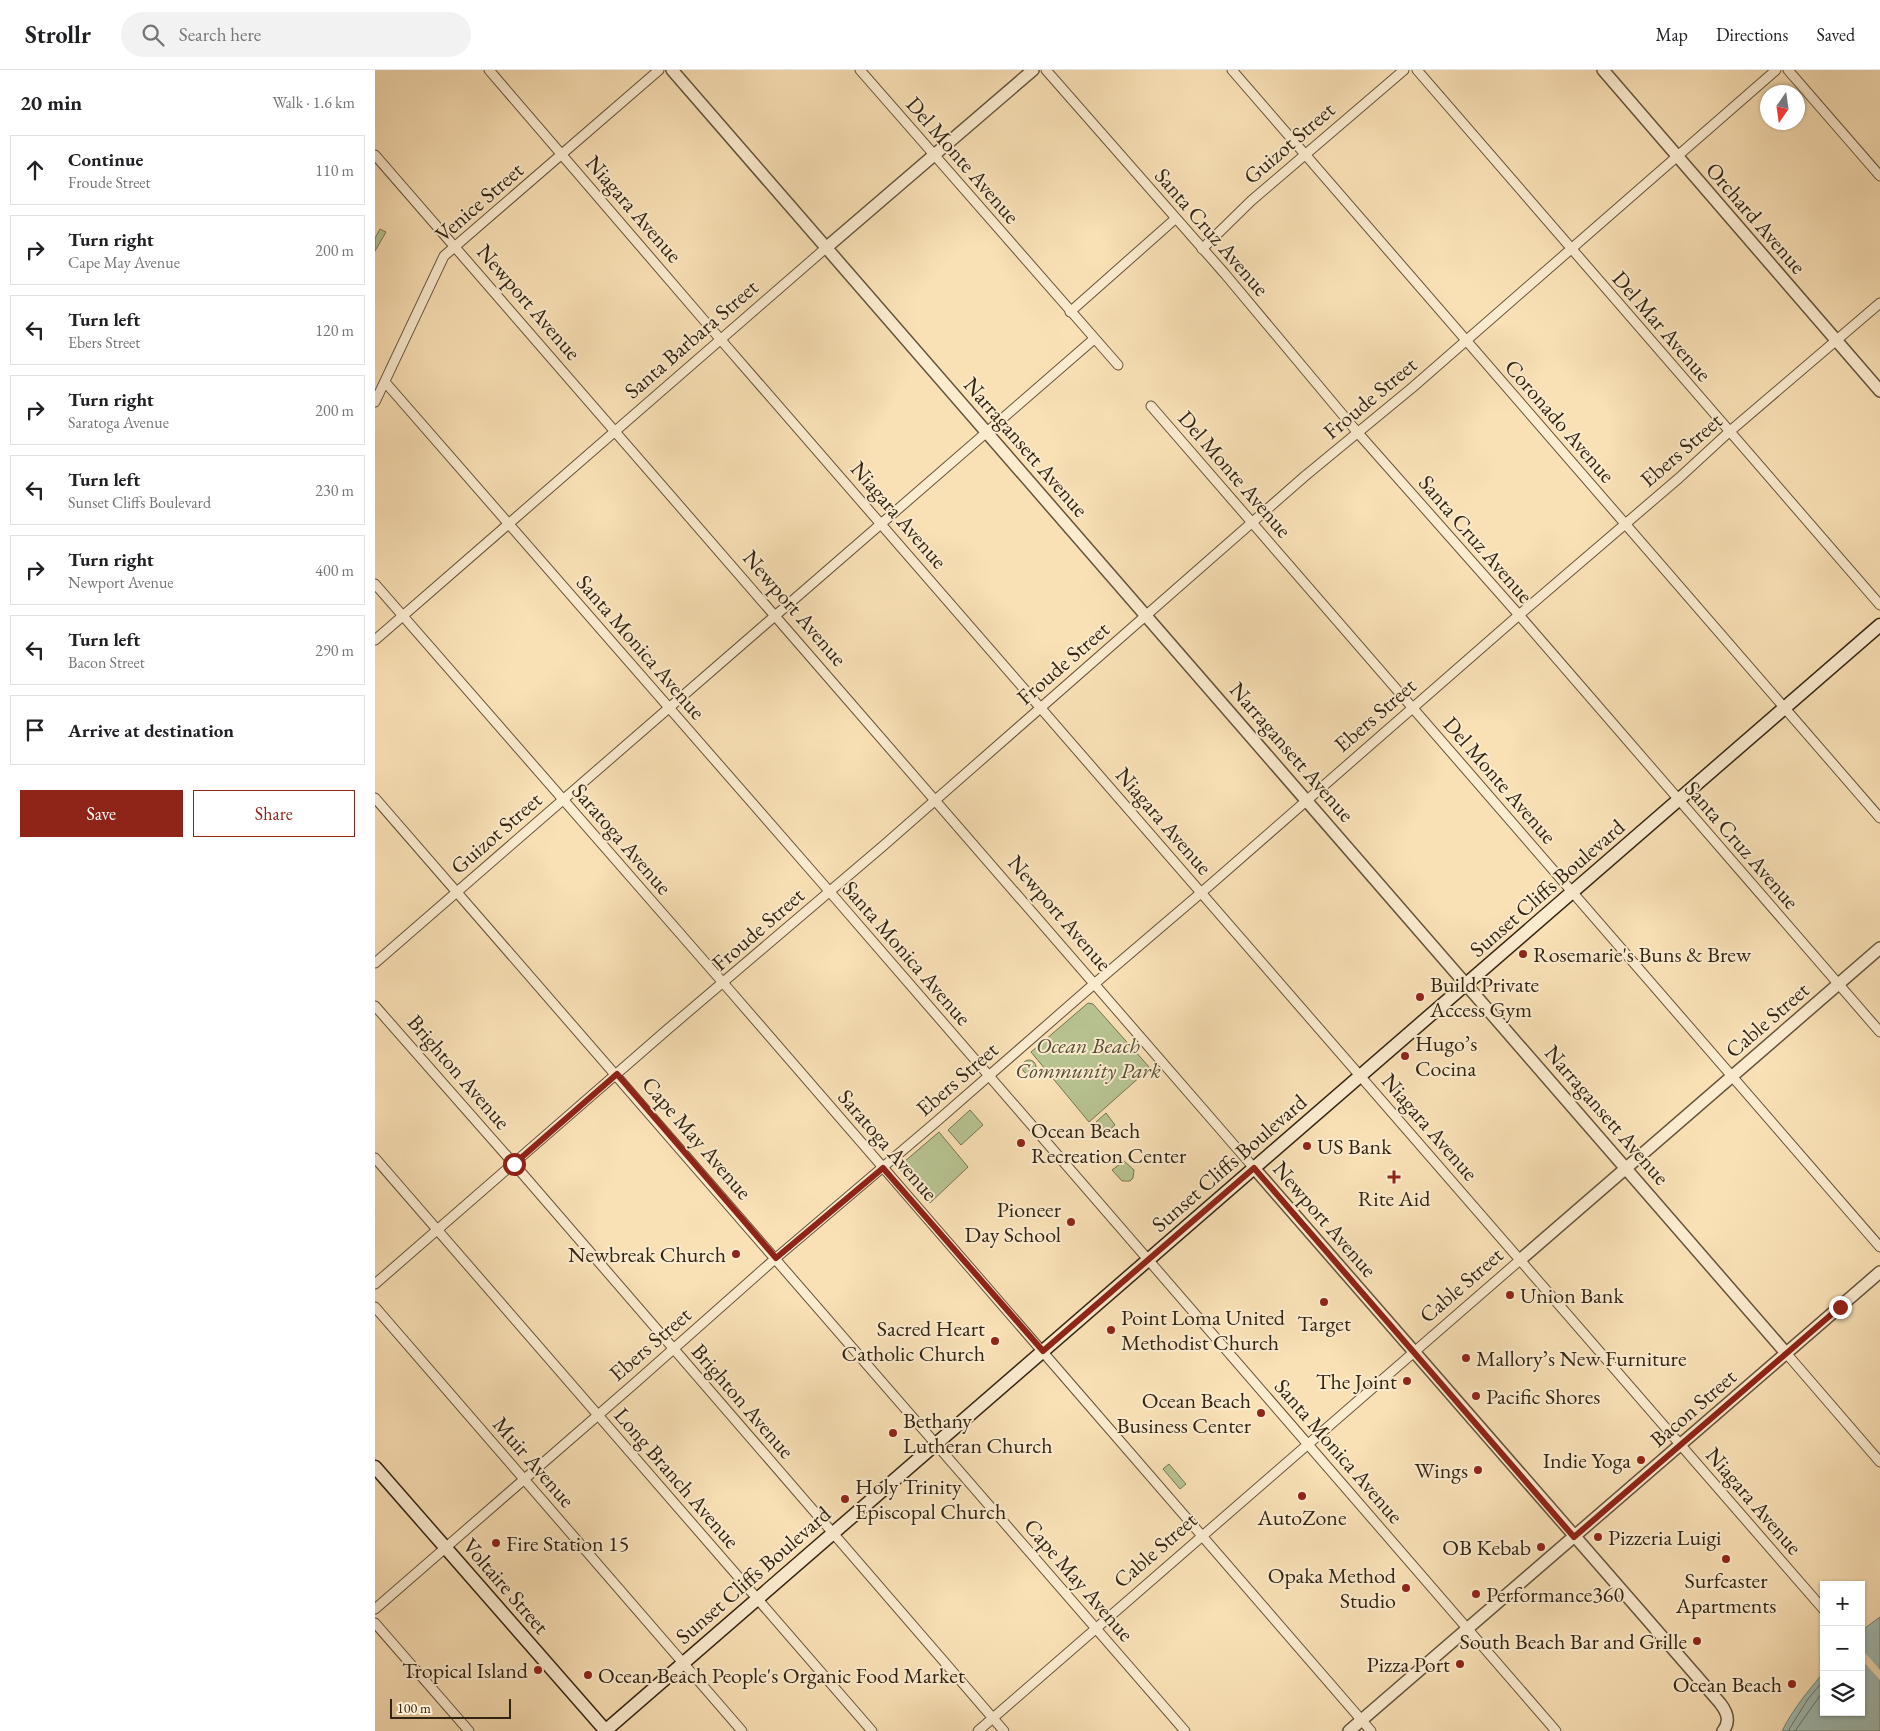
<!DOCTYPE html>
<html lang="en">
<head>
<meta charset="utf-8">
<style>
	body { margin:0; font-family:"EB Garamond",serif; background:#f2f2f2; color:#202124 }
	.controls { position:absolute; right:15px; bottom:15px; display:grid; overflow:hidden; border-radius:0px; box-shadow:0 1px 4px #0004 }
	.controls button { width:45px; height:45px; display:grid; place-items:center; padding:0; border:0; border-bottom:1px solid #e0e0e0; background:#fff; color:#202124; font:25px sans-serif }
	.compass { position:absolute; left:1385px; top:15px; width:45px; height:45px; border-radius:50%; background:#fff; box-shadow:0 1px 4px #0004; rotate:193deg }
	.scale { position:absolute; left:15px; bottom:12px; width:121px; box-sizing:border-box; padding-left:5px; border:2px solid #332412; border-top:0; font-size:14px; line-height:18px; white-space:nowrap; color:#332412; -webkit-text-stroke:4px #fbebcf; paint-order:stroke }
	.stop { position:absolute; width:15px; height:15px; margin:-11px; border:4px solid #8f2418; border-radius:50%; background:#fff }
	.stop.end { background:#8f2418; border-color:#fff; box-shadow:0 1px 5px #0008 }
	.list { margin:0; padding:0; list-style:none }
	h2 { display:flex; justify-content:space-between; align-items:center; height:65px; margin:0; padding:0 20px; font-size:21px }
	h2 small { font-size:16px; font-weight:400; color:#757577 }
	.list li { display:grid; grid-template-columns:32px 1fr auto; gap:15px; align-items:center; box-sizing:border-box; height:70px; margin:0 10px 10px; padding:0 10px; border:1px solid #e0e0e0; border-radius:0px }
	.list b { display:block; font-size:19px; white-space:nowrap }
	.list p { margin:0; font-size:16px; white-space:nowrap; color:#757577 }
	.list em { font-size:16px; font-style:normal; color:#757577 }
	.actions { display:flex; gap:10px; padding:15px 20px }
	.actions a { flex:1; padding:11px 0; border:1px solid #8f2418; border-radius:0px; text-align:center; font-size:18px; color:#8f2418 }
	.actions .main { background:#8f2418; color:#fff }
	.icon { flex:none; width:28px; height:28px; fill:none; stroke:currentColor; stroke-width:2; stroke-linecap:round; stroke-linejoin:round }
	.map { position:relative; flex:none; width:1505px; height:1661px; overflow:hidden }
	header { display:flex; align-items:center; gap:30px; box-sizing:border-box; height:70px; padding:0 25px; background:#fff; border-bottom:1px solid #e0e0e0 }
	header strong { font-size:24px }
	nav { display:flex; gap:28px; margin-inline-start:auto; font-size:18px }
	.search { width:350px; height:45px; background:#f2f2f2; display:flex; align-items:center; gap:12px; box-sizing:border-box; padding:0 18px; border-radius:28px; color:#757577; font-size:19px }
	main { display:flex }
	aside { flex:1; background:#fff }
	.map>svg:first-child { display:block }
</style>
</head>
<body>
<header>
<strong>Strollr</strong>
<div class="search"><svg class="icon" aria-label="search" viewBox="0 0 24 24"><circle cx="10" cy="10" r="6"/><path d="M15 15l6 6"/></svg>Search here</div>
<nav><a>Map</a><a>Directions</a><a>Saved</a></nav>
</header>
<main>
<aside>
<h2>20 min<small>Walk · 1.6 km</small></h2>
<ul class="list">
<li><svg class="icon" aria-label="ahead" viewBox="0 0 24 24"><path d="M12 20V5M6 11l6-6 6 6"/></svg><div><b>Continue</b><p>Froude Street</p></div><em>110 m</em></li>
<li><svg class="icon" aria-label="right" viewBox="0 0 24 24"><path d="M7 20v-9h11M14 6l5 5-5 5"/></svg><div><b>Turn right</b><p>Cape May Avenue</p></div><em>200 m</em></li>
<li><svg class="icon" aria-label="left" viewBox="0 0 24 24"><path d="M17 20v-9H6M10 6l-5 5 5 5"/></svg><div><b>Turn left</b><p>Ebers Street</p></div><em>120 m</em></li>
<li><svg class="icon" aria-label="right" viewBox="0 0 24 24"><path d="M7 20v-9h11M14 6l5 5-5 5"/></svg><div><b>Turn right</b><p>Saratoga Avenue</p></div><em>200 m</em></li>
<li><svg class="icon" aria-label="left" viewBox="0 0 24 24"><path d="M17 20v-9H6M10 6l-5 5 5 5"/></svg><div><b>Turn left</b><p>Sunset Cliffs Boulevard</p></div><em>230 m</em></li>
<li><svg class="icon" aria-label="right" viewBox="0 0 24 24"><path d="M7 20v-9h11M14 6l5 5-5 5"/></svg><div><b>Turn right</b><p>Newport Avenue</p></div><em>400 m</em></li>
<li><svg class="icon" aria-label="left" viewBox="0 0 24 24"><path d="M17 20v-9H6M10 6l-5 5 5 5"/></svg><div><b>Turn left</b><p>Bacon Street</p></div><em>290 m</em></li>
<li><svg class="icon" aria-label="arrive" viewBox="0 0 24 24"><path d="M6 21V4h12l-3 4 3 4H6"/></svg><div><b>Arrive at destination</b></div></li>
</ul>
<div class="actions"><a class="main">Save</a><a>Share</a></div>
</aside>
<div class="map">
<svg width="1505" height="1661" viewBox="0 0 1505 1661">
	<rect width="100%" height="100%" fill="#f9e0b5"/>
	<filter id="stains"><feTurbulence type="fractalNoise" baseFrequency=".004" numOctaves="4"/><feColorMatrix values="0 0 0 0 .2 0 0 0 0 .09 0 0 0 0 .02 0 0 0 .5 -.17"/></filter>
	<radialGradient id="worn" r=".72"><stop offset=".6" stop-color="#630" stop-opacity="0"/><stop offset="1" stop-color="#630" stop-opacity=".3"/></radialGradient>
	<g fill="#b8c392" stroke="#767452">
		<polygon points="5,159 11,162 0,181 0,168"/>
		<polygon points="713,933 718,934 775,998 714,1052 656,982"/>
		<circle cx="654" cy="997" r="7"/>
		<polygon points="595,1040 608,1055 586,1075 573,1060"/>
		<polygon points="731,1043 740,1055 733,1061 728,1061 721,1052"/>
		<polygon points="564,1062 593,1097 555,1133 523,1097"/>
		<polygon points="749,1091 759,1100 758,1108 755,1111 747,1111 737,1100"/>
		<polygon points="794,1394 811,1414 805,1419 788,1399"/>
	</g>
	<path fill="#9ebcb3" stroke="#737f73" d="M1505,1547V1661H1407C1418,1639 1433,1621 1449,1602V1642H1486V1561Z"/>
	<polygon fill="#f9e0b5" points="1486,1578 1505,1600 1505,1610 1486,1589"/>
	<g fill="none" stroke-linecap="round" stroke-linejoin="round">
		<g stroke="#687062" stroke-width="1">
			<polyline points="1413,1661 1433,1629 1449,1610"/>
			<polyline points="1420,1661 1449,1620"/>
		</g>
		<defs>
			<g id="minor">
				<polyline points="114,0 346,270 1449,1540"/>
				<polyline points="485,0 743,295"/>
				<polyline points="671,0 850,204 983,363 1144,545 1505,962"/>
				<polyline points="857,0 1505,748"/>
				<polyline points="1042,0 1505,535"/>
				<polyline points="1413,0 1505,106"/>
				<polyline points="0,85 879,1098"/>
				<polyline points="827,179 876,131 1029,0"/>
				<polyline points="695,242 800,149"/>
				<polyline points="10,312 461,829 1181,1661"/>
				<polyline points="0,332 69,186 284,0"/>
				<polyline points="776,336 1505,1177"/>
				<polyline points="0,514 357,923 996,1661"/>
				<polyline points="0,570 452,177"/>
				<polyline points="0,728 810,1661"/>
				<polyline points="0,893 719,269"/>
				<polyline points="0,936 139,1094 629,1661"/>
				<polyline points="0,1088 497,1661"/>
				<polyline points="0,1214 293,959 508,776 930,406 1038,317 1401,0"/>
				<polyline points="0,1237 367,1661"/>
				<polyline points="1411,1283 1505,1392"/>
				<polyline points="0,1539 260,1313 401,1188 561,1052 711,921 827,822 1144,545 1304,408 1354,362 1505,233"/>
				<polyline points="0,1553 94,1661"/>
				<polyline points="603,1661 1145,1190"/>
			</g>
			<g id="tertiary">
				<polyline points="297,0 1411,1283"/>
				<polyline points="1228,0 1505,321"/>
				<polyline points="452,177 658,0"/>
				<path d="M879,1098L1345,1633C1352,1642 1356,1651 1348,1661"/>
				<polyline points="1145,1190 1505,878"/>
				<polyline points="974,1661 1505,1202"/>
			</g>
			<g id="secondary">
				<polyline points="0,1397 230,1660"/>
				<polyline points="230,1661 1505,555"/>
			</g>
		</defs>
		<use href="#minor" stroke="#64533b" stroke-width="11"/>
		<use href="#tertiary" stroke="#64533b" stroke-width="14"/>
		<use href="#secondary" stroke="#332412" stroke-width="15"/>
		<use href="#minor" stroke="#fbebcf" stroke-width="9"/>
		<use href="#tertiary" stroke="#fbebcf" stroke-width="11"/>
		<use href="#secondary" stroke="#fbebcf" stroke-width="12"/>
	</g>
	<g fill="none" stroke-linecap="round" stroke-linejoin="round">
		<polyline stroke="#8f2418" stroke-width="6" points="139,1094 242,1004 401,1188 508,1098 668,1281 879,1098 1199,1467 1465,1237"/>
	</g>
	<g fill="#8f2418" stroke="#fbebcf" stroke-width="2">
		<circle cx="1148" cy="884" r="5"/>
		<circle cx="1045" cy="927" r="5"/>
		<circle cx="1030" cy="986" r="5"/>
		<circle cx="646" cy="1073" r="5"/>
		<circle cx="932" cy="1076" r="5"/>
		<path d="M1016.5 1099.5h5v5h5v5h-5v5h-5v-5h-5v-5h5z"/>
		<circle cx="696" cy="1152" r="5"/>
		<circle cx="361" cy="1184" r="5"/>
		<circle cx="1135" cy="1225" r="5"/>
		<circle cx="949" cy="1232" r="5"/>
		<circle cx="736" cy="1260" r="5"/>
		<circle cx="620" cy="1271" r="5"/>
		<circle cx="1091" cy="1288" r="5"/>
		<circle cx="1032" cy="1311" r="5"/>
		<circle cx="1101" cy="1326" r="5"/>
		<circle cx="886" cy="1343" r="5"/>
		<circle cx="518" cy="1363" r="5"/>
		<circle cx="1266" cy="1390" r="5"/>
		<circle cx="1103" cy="1400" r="5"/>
		<circle cx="927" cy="1426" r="5"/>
		<circle cx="470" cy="1429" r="5"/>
		<circle cx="1223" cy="1467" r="5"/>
		<circle cx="121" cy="1473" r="5"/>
		<circle cx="1166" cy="1477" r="5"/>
		<circle cx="1351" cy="1489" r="5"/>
		<circle cx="1031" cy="1518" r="5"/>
		<circle cx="1101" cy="1524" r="5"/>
		<circle cx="1322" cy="1571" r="5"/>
		<circle cx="1085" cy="1594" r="5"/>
		<circle cx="163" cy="1600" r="5"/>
		<circle cx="213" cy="1605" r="5"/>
		<circle cx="1417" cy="1614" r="5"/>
	</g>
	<g text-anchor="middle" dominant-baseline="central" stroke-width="4" stroke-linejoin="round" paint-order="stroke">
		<g font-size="22" fill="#332412" stroke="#fbebcf">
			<text transform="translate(914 73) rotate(-41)">Guizot Street</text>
			<text transform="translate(588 90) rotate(49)">Del Monte Avenue</text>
			<text transform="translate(104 132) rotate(-41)">Venice Street</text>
			<text transform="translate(259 139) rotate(49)">Niagara Avenue</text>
			<text transform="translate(1381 148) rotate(49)">Orchard Avenue</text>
			<text transform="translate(837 162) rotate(49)">Santa Cruz Avenue</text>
			<text transform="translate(154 232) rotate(49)">Newport Avenue</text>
			<text transform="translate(1287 256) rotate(49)">Del Mar Avenue</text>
			<text transform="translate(316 269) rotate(-41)">Santa Barbara Street</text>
			<text transform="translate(995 328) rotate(-40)">Froude Street</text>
			<text transform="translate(1185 351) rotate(49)">Coronado Avenue</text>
			<text transform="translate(651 377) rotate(49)">Narragansett Avenue</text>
			<text transform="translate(1306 380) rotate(-41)">Ebers Street</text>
			<text transform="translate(860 404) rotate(49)">Del Monte Avenue</text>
			<text transform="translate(524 445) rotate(49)">Niagara Avenue</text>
			<text transform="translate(1101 469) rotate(49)">Santa Cruz Avenue</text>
			<text transform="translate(420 538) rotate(49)">Newport Avenue</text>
			<text transform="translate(266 577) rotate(49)">Santa Monica Avenue</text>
			<text transform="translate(688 593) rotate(-41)">Froude Street</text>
			<text transform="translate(1000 645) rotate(-41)">Ebers Street</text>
			<text transform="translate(917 682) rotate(49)">Narragansett Avenue</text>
			<text transform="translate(1125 710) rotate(49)">Del Monte Avenue</text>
			<text transform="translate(789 751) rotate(49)">Niagara Avenue</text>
			<text transform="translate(121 763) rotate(-41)">Guizot Street</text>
			<text transform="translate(247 769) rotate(49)">Saratoga Avenue</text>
			<text transform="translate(1367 775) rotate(49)">Santa Cruz Avenue</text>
			<text transform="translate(1172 818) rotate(-41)">Sunset Cliffs Boulevard</text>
			<text transform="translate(685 843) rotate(49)">Newport Avenue</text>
			<text transform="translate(383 859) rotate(-41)">Froude Street</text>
			<text transform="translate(532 883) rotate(49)">Santa Monica Avenue</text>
			<text transform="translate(1392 950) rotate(-41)">Cable Street</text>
			<text transform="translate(84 1002) rotate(49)">Brighton Avenue</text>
			<text transform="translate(582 1009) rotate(-41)">Ebers Street</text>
			<text transform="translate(1232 1045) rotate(49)">Narragansett Avenue</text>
			<text transform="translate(1055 1057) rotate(49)">Niagara Avenue</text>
			<text transform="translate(322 1068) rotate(49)">Cape May Avenue</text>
			<text transform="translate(513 1075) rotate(49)">Saratoga Avenue</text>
			<text transform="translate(854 1093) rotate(-41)">Sunset Cliffs Boulevard</text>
			<text transform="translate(950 1149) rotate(49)">Newport Avenue</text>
			<text transform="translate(1086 1215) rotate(-41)">Cable Street</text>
			<text transform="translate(275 1274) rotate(-41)">Ebers Street</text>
			<text transform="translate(368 1331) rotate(49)">Brighton Avenue</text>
			<text transform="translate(1318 1338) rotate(-41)">Bacon Street</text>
			<text transform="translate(964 1381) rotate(49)">Santa Monica Avenue</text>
			<text transform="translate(159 1392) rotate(49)">Muir Avenue</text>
			<text transform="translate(302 1408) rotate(49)">Long Branch Avenue</text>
			<text transform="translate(1379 1431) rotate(49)">Niagara Avenue</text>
			<text transform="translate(780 1480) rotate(-41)">Cable Street</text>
			<text transform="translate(378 1505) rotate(-41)">Sunset Cliffs Boulevard</text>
			<text transform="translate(704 1510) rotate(49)">Cape May Avenue</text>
			<text transform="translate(131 1516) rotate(49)">Voltaire Street</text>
		</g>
		<g font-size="22" fill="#332412" stroke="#fbebcf" text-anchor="start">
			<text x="1158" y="884">Rosemarie's Buns &amp; Brew</text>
			<text x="1055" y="914">Build Private<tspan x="1055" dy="25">Access Gym</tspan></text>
			<text x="1040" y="973">Hugo’s<tspan x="1040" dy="25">Cocina</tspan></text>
			<text x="656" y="1060">Ocean Beach<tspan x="656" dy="25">Recreation Center</tspan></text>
			<text x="942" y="1076">US Bank</text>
			<text x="1019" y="1128" text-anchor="middle">Rite Aid</text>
			<text x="686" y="1139" text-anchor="end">Pioneer<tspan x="686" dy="25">Day School</tspan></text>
			<text x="351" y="1184" text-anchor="end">Newbreak Church</text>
			<text x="1145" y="1225">Union Bank</text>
			<text x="746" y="1247">Point Loma United<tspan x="746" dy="25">Methodist Church</tspan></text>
			<text x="949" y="1253" text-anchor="middle">Target</text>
			<text x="610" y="1258" text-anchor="end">Sacred Heart<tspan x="610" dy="25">Catholic Church</tspan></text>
			<text x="1101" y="1288">Mallory’s New Furniture</text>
			<text x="1022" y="1311" text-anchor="end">The Joint</text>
			<text x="1111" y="1326">Pacific Shores</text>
			<text x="876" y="1330" text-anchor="end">Ocean Beach<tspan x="876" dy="25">Business Center</tspan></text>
			<text x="528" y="1350">Bethany<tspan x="528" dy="25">Lutheran Church</tspan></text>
			<text x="1256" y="1390" text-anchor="end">Indie Yoga</text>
			<text x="1093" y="1400" text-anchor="end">Wings</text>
			<text x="480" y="1416">Holy Trinity<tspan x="480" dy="25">Episcopal Church</tspan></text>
			<text x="927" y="1447" text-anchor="middle">AutoZone</text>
			<text x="1233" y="1467">Pizzeria Luigi</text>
			<text x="131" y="1473">Fire Station 15</text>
			<text x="1156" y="1477" text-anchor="end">OB Kebab</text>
			<text x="1021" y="1505" text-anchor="end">Opaka Method<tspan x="1021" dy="25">Studio</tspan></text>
			<text x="1351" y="1510" text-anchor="middle">Surfcaster<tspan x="1351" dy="25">Apartments</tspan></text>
			<text x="1111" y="1524">Performance360</text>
			<text x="1312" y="1571" text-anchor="end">South Beach Bar and Grille</text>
			<text x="1075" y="1594" text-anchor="end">Pizza Port</text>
			<text x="153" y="1600" text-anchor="end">Tropical Island</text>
			<text x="223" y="1605">Ocean Beach People's Organic Food Market</text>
			<text x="1407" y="1614" text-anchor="end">Ocean Beach</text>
		</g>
		<g font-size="22" font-style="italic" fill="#544c32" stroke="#fbebcf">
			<text x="713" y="975">Ocean Beach<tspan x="713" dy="25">Community Park</tspan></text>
		</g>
	</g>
	<rect width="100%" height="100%" filter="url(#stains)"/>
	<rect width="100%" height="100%" fill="url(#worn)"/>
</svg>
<div class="controls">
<button>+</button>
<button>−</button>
<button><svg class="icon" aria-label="layers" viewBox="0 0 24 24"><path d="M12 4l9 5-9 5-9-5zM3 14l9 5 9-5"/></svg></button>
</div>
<svg class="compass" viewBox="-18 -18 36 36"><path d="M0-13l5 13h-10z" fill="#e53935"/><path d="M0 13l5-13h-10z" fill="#757577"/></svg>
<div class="scale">100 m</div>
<div class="stop" style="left:139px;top:1094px"></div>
<div class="stop end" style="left:1465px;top:1237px"></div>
</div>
</main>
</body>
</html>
